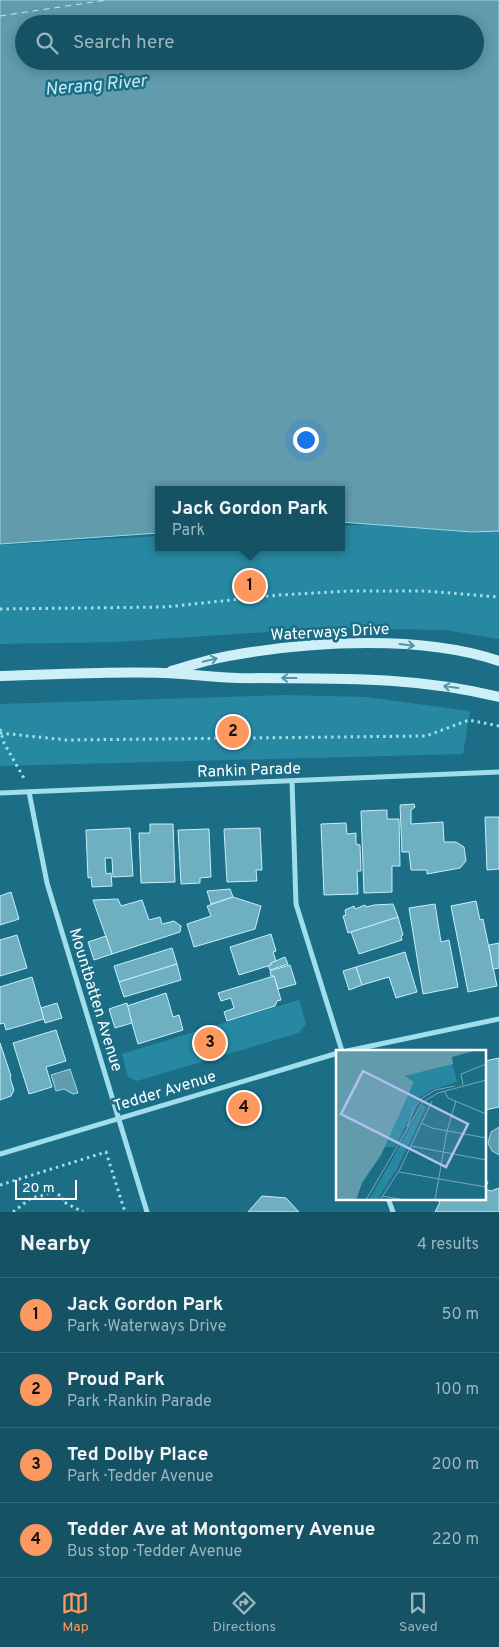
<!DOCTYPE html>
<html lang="en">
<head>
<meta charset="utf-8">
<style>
	body { margin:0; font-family:Overpass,sans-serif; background:#1d586a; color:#f1f3f6 }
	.scale { position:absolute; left:15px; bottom:12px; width:62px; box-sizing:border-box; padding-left:5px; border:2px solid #fff; border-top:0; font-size:14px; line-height:18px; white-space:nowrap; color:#fff; -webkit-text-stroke:4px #1b6e86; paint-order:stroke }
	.you { position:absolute; left:305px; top:439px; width:18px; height:18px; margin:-12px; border:4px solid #fff; border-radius:50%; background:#1a73e8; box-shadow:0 0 0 8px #1a73e833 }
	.badge { display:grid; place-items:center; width:32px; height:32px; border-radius:50%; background:#fd995f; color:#111; font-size:16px; font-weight:700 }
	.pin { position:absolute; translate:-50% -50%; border:2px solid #fff; box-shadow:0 1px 5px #0006 }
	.popup { position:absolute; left:155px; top:486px; width:190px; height:65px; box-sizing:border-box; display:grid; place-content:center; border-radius:0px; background:#145264; filter:drop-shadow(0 1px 4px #0005); font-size:16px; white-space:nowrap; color:#9db6bf }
	.popup b { font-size:19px; color:#f1f3f6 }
	.popup::after { content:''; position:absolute; left:50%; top:100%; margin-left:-10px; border:10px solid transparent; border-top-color:#145264 }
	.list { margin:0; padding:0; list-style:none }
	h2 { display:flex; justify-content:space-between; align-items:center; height:65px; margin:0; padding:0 20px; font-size:21px }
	h2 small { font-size:16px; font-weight:400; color:#9db6bf }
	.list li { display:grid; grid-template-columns:32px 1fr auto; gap:15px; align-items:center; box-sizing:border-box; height:75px; padding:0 20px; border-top:1px solid #336978 }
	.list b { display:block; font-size:19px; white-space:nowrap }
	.list p { margin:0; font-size:16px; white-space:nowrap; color:#9db6bf }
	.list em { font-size:16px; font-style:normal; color:#9db6bf }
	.icon { flex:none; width:28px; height:28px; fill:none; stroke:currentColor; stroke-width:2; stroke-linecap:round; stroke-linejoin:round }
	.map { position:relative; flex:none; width:499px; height:1212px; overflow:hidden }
	.search { position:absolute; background:#145264; box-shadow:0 2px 12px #0003; left:15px; right:15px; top:15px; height:55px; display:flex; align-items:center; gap:12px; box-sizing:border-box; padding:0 18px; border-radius:28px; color:#9db6bf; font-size:19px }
	.sheet { height:365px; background:#145264 }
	nav { display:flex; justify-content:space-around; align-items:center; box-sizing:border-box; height:70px; border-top:1px solid #336978; background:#145264; font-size:14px; color:#9db6bf }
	nav a { display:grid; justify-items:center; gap:2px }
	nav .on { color:#fd995f }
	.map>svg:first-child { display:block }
</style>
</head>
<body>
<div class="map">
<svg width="499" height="1212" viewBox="0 0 499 1212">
	<rect width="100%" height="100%" fill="#1b6e86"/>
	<g fill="#2788a1">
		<polygon points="377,524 499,528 499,639 445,630 330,628 115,642 0,644 0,545 159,536 159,547 341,547 341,526"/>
		<polygon points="286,695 366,697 470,711 463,754 0,766 0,704"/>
		<polygon points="299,1000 306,1024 299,1033 137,1081 128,1077 122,1054"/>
	</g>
	<g fill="#619bac" stroke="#95ddee" fill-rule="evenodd">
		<path d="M0,0H499V531L472,532L341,522V490H159V533L0,544ZM24,24H475V61H24Z"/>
		<polygon points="70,1069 78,1093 73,1094 64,1089 56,1091 51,1075"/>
		<polygon points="499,1127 499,1155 492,1151 488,1143 491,1132"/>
	</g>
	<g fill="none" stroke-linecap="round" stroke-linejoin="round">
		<polyline stroke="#c2ecf6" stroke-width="1" stroke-dasharray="6 5" stroke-linecap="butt" points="0,16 107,0"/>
	</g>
	<g fill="#6eafc1" stroke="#c7eff9">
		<polygon points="414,804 415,807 411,810 411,824 443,822 444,842 456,842 464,847 466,861 460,868 427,874 427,870 411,870 409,852 402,852 400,805"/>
		<polygon points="387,810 387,819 399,819 400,866 392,866 392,892 364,893 361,811"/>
		<polygon points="485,817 499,817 499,869 487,870"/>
		<polygon points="346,823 347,834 356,833 356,844 360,845 361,871 357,871 358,894 324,895 321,824"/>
		<polygon points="150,824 173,824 175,882 141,883 139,833 150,833"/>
		<polygon points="130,828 133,876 113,877 112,858 105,858 106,874 111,873 112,886 92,887 91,877 88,878 86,830"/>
		<polygon points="260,828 262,870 256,870 257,881 227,882 224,829"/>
		<polygon points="209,829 211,877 200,878 200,883 181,884 178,830"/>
		<polygon points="230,889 233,897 211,904 207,891"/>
		<polygon points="11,892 19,919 0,925 0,896"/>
		<polygon points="233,897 261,906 255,929 194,947 187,924 211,916 207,906"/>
		<polygon points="118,899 121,906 142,900 149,920 160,917 162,924 174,921 181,926 180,932 112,954 93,900"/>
		<polygon points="476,901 480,920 483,919 497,986 468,992 451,906"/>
		<polygon points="393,904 398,917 348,933 343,916 346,915 345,910 354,906 355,909 365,905 366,907 374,905"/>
		<polygon points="435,904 441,942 449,940 458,987 423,994 409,908"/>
		<polygon points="398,917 403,935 401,936 402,940 359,954 351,932"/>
		<polygon points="271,934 276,951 273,952 276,961 271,963 271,965 239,975 230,947"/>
		<polygon points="17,935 27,968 0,976 0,940"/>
		<polygon points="106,936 112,954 94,960 88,942"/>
		<polygon points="499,943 499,968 493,969 489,945"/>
		<polygon points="172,948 177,964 119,982 114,966"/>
		<polygon points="405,952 417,992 396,998 389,977 362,985 356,967"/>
		<polygon points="285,957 288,964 270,970 268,966 271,965 271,963"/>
		<polygon points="177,964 181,980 124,997 119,982"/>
		<polygon points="290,965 296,984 278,989 274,976 271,976 270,971"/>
		<polygon points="356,967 362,985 349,990 343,971"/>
		<polygon points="274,976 281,1000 277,1001 275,1006 227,1021 224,1012 234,1008 231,998 221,1001 218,993"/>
		<polygon points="32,977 44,1019 6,1030 4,1023 0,1024 0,987"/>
		<polygon points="166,993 173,1017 179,1015 183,1030 138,1044 127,1006"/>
		<polygon points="57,1003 62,1018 45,1023 41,1008"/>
		<polygon points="127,1003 132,1023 115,1028 109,1009"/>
		<polygon points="56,1030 66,1061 46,1067 52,1087 29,1094 13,1043"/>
		<polygon points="0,1043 11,1076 10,1078 14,1090 11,1096 0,1100"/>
		<polygon points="499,1058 499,1107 485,1110 485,1061"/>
		<polygon points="485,1181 488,1182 485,1189 491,1191 499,1188 499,1212 435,1212 440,1202 434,1198 485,1198"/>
		<polygon points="262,1196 286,1198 299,1212 248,1212"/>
	</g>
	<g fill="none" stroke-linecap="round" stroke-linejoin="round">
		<g stroke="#a2ddec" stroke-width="3" stroke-dasharray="2.5 4" stroke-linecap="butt">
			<polyline points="0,609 165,607 279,595 349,591 425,591 499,597"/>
			<polyline points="0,729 4,743 25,780"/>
			<polyline points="0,733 67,740 426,736 469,720 499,726"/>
			<polyline points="0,1185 106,1152 125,1212"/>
			<polyline points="13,1212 31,1198 45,1195 51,1191 63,1197 62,1201 83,1212"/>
		</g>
		<g stroke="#a2ddec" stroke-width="5">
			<polyline points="292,781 296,904 342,1051"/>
			<polyline points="29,792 47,883 147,1212"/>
			<polyline points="0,793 499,772"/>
			<polyline points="347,1051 499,1019"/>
			<polyline points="0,1154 338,1053"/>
			<polyline points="388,1198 393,1212"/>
		</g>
		<g stroke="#ceeff8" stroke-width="10">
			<path d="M171,671C192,665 213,658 234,655C313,641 423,635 499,661"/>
			<path d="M0,676C54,675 109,671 163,673C188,674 213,677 239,678C329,679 410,675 499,697"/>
		</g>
	</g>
	<defs><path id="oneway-shaft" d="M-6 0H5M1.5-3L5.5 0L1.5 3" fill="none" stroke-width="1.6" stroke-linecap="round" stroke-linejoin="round" transform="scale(1.25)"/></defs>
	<g stroke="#5195a8">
		<use href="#oneway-shaft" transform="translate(407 645) rotate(7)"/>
		<use href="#oneway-shaft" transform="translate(210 660) rotate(-14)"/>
		<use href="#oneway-shaft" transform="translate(289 678) rotate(-180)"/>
		<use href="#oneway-shaft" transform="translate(451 687) rotate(-172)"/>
	</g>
	<g text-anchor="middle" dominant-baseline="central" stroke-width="5" stroke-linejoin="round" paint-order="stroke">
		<g font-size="16" fill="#fff" stroke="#1b6e86">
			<text transform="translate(330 633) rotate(-3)">Waterways Drive</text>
			<text transform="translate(249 771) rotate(-2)">Rankin Parade</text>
			<text transform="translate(95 1000) rotate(73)">Mountbatten Avenue</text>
			<text transform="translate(165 1092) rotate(-17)">Tedder Avenue</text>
		</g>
		<g font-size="18" font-style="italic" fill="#c2ecf6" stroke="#1b6e86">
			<text transform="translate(96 86) rotate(-5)">Nerang River</text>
		</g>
	</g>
	<g transform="translate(336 1050)">
		<rect width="150" height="150" fill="#1b6e86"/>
		<path d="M115,7L121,32L95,40L83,48L59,97H48L78,32L69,26L117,14ZM87,55L90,57L62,117L41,150H33Z" fill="#2788a1"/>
		<path d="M0,0H141L116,7L117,14L69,26L78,32L45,105L26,133L20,150H0Z" fill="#619bac"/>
		<path fill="none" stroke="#619bac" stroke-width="2.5" d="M0,75L7,65L21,21L22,0"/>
		<path fill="none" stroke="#76a8b6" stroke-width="1" d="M127,35L125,24L150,14M108,41L112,48L150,64M85,73L96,78L150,88M71,77L78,58L86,48L99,40L119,36M75,96L150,110M63,122L150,137M46,146L69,150M30,150L87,52L102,43L150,30M44,150L64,119L96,51M99,150L111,81L120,51"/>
		<path fill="#b0c1f1" fill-opacity="0.15" stroke="#b0c1f1" stroke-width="2.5" d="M27,21L132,74L110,117L5,64Z"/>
		<rect width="150" height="150" fill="none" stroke="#fff" stroke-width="2.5"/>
	</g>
</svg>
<div class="scale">20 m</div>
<div class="you"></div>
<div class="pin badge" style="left:250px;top:586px">1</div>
<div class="popup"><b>Jack Gordon Park</b>Park</div>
<div class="pin badge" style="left:233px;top:732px">2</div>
<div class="pin badge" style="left:210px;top:1043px">3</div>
<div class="pin badge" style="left:244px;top:1108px">4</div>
<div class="search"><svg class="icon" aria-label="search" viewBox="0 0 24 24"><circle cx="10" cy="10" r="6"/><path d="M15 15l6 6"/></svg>Search here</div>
</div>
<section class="sheet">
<h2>Nearby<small>4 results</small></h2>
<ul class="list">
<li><span class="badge">1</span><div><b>Jack Gordon Park</b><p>Park · Waterways Drive</p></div><em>50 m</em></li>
<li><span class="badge">2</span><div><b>Proud Park</b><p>Park · Rankin Parade</p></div><em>100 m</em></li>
<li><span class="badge">3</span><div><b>Ted Dolby Place</b><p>Park · Tedder Avenue</p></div><em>200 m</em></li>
<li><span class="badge">4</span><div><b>Tedder Ave at Montgomery Avenue</b><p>Bus stop · Tedder Avenue</p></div><em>220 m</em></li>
</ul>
</section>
<nav>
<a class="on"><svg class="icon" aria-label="map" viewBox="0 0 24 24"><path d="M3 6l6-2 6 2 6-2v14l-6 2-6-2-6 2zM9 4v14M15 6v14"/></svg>Map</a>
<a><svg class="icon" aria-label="directions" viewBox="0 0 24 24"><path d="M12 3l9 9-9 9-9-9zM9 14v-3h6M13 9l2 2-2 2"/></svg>Directions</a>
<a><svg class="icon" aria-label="saved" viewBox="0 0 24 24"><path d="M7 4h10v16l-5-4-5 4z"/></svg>Saved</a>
</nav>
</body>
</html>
